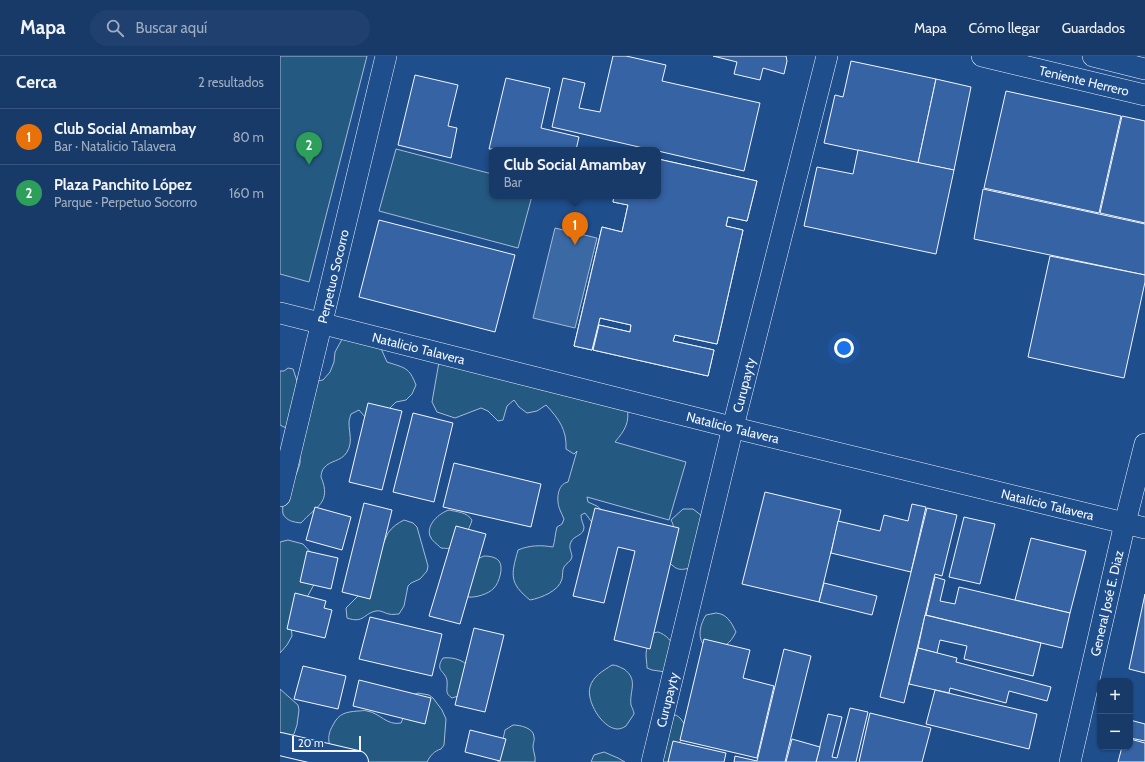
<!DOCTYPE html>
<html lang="es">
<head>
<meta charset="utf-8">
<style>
	body { margin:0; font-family:Cabin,sans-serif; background:#20416f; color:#f1f3f6 }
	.controls { position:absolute; right:12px; bottom:12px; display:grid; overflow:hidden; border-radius:8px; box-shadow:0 1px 3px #0004 }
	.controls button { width:36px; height:36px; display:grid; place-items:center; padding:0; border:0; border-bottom:1px solid #36547d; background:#173a69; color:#f1f3f6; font:20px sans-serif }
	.scale { position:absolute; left:12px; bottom:10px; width:69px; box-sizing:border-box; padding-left:4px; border:2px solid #f2f6ff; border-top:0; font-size:11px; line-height:14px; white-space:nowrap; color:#f2f6ff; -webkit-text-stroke:3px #1f4e8c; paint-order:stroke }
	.you { position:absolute; left:564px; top:292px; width:14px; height:14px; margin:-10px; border:3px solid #fff; border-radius:50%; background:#1a73e8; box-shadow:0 0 0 6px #1a73e833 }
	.badge { display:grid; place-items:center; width:26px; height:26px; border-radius:50%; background:#ffb74d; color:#fff; font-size:13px; font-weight:700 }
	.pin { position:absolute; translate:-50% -33px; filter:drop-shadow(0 1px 2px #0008) }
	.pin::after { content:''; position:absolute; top:21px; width:14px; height:12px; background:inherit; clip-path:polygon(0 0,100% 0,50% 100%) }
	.popup { position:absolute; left:209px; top:91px; width:172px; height:52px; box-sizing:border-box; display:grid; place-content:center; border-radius:8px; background:#173a69; filter:drop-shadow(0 1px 3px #0005); font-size:13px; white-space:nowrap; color:#9eadc0 }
	.popup b { font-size:15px; color:#f1f3f6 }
	.popup::after { content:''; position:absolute; left:50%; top:100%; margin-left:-8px; border:8px solid transparent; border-top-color:#173a69 }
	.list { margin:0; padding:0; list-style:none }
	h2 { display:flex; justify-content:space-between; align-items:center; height:52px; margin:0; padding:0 16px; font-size:17px }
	h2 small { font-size:13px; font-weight:400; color:#9eadc0 }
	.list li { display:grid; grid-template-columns:26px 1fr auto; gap:12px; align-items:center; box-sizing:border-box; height:56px; padding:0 16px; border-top:1px solid #36547d }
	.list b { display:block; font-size:15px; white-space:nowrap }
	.list p { margin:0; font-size:13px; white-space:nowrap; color:#9eadc0 }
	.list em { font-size:13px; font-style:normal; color:#9eadc0 }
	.icon { flex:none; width:22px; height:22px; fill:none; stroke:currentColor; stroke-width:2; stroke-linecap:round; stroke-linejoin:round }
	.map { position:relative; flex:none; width:865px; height:706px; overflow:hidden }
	header { display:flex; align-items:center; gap:24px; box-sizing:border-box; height:56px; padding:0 20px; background:#173a69; border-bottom:1px solid #36547d }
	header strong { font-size:19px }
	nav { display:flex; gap:22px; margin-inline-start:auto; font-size:14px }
	.search { width:280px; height:36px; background:#20416f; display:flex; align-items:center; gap:10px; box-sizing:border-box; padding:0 14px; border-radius:22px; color:#9eadc0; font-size:15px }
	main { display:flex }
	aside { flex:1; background:#173a69 }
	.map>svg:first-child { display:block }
</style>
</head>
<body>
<header>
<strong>Mapa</strong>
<div class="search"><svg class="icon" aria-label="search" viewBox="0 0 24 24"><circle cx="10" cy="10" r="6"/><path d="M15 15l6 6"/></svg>Buscar aquí</div>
<nav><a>Mapa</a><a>Cómo llegar</a><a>Guardados</a></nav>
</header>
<main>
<aside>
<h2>Cerca<small>2 resultados</small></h2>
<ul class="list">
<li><span class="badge" style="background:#e8710a">1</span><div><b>Club Social Amambay</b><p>Bar · Natalicio Talavera</p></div><em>80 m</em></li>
<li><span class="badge" style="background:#2e9e5b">2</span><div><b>Plaza Panchito López</b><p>Parque · Perpetuo Socorro</p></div><em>160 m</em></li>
</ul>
</aside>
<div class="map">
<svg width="865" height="706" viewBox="0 0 865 706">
	<rect width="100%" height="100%" fill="#1f4e8c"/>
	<g fill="#245a82" stroke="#a8bbd7">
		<polygon points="0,0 87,0 29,226 0,218"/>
		<polygon points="116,93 212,118 212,140 252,140 238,192 99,155"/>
		<path d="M65,278L99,288L107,306C125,312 129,311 136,329L132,338L126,344L116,346L109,353L85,361L79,354L71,358C70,361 69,364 69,367C69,377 73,386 67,396C61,406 50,404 44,412C42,414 41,418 41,421C52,447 36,450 21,467C13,466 7,465 3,458C0,439 16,425 20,407C21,400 16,384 14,376L0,369V315H4L8,312L13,313L18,328L43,324L50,316L54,306L55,296Z"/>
		<path d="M159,306L254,330L262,334L272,335L347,350C350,367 345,374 335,386L406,406L389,464L307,441L308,446L317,450L325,457L314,469L305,457L301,459C301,464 303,467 304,471C304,480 294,479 291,486C288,492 292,496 292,501C291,506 286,507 284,511C282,514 283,519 282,523C279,535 261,542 250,544C229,527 231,519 238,494C250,489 261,489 273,491C275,485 275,478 277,471L282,468L284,463C283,460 281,457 280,454C276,445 277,428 288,426L297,395L294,398L286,393C287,374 279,363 266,349L257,355L247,357L239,351L234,344L227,350L223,364L218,365L208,355L201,352L175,362L157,356L152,346Z"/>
		<path d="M403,453H413L422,460L414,511C401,514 398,516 388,505C390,494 398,475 391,464Z"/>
		<path d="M169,454C177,456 187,456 192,464C190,473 180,489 170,492C167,493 164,492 161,492C157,488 152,485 150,480C146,469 159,457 169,454Z"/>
		<path d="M124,464L133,467L137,471L148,510L147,515L140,523L131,527L128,530L124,550L119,558C116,558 112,559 109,558C104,557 101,554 96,555C84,557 84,568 67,562L66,552L81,537L108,477C112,471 118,467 124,464Z"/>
		<polygon points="8,484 23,488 33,499 36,525 11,570 12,580 7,589 0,597 0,486"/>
		<path d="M204,500C209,500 216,501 219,505C224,511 219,527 214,532C209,538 195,542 188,541L195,504Z"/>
		<path d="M436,557C447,558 451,566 456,576C450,588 445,590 434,596C431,593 426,591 423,588C417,579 421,567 426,559Z"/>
		<path d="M378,576C385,578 394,586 394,594C394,601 388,610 386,616L372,614L367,612C367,607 366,603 366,599C366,591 370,584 373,577Z"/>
		<path d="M163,602C171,601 180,603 186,608L178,640L172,642C164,637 168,633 167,625C166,615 154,615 163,602Z"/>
		<path d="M332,609C337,609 339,611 344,613C359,624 349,635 351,649C352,652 354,655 354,658L346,670C343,672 340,673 337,673C322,672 306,645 310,631C313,620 323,615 332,609Z"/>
		<polygon points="0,633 18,649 19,654 17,669 14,678 0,688"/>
		<path d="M138,637L149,639L153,642L162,654L166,663L164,689L161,693C154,695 150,700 147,706H58C51,693 44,684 53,669C59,657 66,656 78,655C81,655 84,654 87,655C100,657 107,670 121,667L133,639Z"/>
		<path d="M396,659L400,662L406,670C402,683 396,692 393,706H367L391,660Z"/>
		<path d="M233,669C240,669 254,672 254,681C255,684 253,687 253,690C253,696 256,700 255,706H218L225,674Z"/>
		<polygon points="324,696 338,702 345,706 311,706 314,699"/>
	</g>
	<polygon fill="#3b69a3" stroke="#a8bbd7" points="275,172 317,182 295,272 253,262"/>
	<g fill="#3563a3" stroke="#f2f6ff" fill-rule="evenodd">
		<polygon points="333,0 346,0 386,9 382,25 480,47 464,115 378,95 378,94 372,94 272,71 283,22 305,27 299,52 320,56"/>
		<polygon points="433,0 506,0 507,5 504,18 483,12 480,24 454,18 457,6"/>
		<polygon points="571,5 656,23 638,107 544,87 555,39 563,41"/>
		<polygon points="135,19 178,29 168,70 177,72 171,102 118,89"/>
		<polygon points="226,22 270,32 261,72 299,81 296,94 209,93"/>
		<polygon points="656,23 691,31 674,114 638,107"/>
		<polygon points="726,35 841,60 819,157 704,132"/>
		<polygon points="842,60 865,65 865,167 820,157"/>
		<polygon points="578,94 674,114 656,198 524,170 537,111 573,118"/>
		<path d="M378,103L477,125L467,165L448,161L446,170L463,174L437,288L395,279L393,285L434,294L428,320L313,294L319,269L350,276L351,269L320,262L312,294L294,290L322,171L342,176L348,149L333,146L334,140H378ZM372,144L430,157L428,166L370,153Z"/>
		<polygon points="378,103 477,125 467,165 448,161 446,170 463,174 437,288 395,279 393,285 434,294 428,320 313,294 319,269 350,276 351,269 320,262 312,294 294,290 322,171 342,176 348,149 333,146 334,140 378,140"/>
		<polygon points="703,133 865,168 865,219 694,183"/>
		<polygon points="99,164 235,199 215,276 79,241"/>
		<polygon points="770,200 865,219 865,226 844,322 748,301"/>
		<polygon points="88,347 122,355 102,434 69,426"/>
		<polygon points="133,357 173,367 154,446 113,436"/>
		<polygon points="174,407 261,428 251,471 163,451"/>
		<polygon points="485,436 561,454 539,546 462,528"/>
		<polygon points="84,447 112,454 90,543 62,536"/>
		<polygon points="632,448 646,451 631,516 551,497 558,465 600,475 604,459 628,465"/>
		<polygon points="35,451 71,461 62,494 26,484"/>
		<polygon points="315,452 399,472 370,593 334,584 355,495 338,491 324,547 293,540"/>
		<polygon points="647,452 677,459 662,520 655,518 624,647 600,641"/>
		<polygon points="684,461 715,468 700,528 669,521"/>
		<polygon points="176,470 206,478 180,568 149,560"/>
		<polygon points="751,482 806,495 790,557 735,544"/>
		<polygon points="27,495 58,502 51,533 20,526"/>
		<polygon points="655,521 665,524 660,545 675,548 679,531 790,557 782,592 646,559"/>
		<polygon points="544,527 597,540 592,559 539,546"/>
		<polygon points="15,537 46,545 44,552 52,554 45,582 7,573"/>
		<polygon points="865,538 865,617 849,613"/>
		<polygon points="645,559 761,587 753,620 684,603 687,590 660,584 657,597 638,592"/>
		<polygon points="90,561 162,578 152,620 79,603"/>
		<polygon points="194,572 224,579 205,656 175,649"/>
		<polygon points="424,583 470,594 463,622 494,630 477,702 400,684"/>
		<polygon points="638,592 677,602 676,606 771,631 767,645 729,635 726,647 670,632 669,637 629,628"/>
		<polygon points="504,593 531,600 505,706 454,706 455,700 477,705"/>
		<polygon points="23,610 66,620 58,653 14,643"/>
		<polygon points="79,624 151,642 145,668 73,650"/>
		<polygon points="655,634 757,658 749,693 646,668"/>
		<polygon points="570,652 588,656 576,706 536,706 548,658 562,661 552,701 557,702"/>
		<polygon points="590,657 651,672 642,706 579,706"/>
		<polygon points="850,664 865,668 865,685 850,682"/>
		<polygon points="190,674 226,683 220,705 185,696"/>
		<polygon points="512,683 540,691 536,706 506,706"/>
		<polygon points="850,683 865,687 865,706 838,706 842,691 850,691"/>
		<polygon points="393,685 446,697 444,706 388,706"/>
	</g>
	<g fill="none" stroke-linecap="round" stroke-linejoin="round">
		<defs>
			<g id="minor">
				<path id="s1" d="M702,0L865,39"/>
				<polyline points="813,0 865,13"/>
				<path id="s2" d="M0,257L455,372L865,472"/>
				<path id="s3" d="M0,440L106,0"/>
				<path id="s4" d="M372,706L453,371L547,0"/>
				<path id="s5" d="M790,706L845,467L865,388"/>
			</g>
			<polyline id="tertiary" points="0,688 77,706"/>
		</defs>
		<use href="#minor" stroke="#f2f6ff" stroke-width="22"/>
		<use href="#tertiary" stroke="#f2f6ff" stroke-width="24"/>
		<use href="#minor" stroke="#1f4e8c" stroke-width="21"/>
		<use href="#tertiary" stroke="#1f4e8c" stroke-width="22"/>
	</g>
	<g text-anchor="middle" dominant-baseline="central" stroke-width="3" stroke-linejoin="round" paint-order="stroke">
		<g font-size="13" fill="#f2f6ff" stroke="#1f4e8c">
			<text stroke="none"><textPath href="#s1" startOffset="105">Teniente Herrero</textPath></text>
			<text stroke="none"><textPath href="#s3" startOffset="226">Perpetuo Socorro</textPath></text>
			<text stroke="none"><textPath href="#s2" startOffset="143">Natalicio Talavera</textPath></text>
			<text stroke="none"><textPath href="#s4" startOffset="388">Curupayty</textPath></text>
			<text stroke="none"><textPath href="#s2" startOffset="467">Natalicio Talavera</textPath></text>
			<text stroke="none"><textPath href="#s2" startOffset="791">Natalicio Talavera</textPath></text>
			<text stroke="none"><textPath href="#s5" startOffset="163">General José E. Diaz</textPath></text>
			<text stroke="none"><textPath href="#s4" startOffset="64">Curupayty</textPath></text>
		</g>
	</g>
</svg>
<div class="controls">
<button>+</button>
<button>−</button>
</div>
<div class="scale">20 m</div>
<div class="you"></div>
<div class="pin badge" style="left:295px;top:189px;background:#e8710a">1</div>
<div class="popup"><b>Club Social Amambay</b>Bar</div>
<div class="pin badge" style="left:29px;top:109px;background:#2e9e5b">2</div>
</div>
</main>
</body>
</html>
